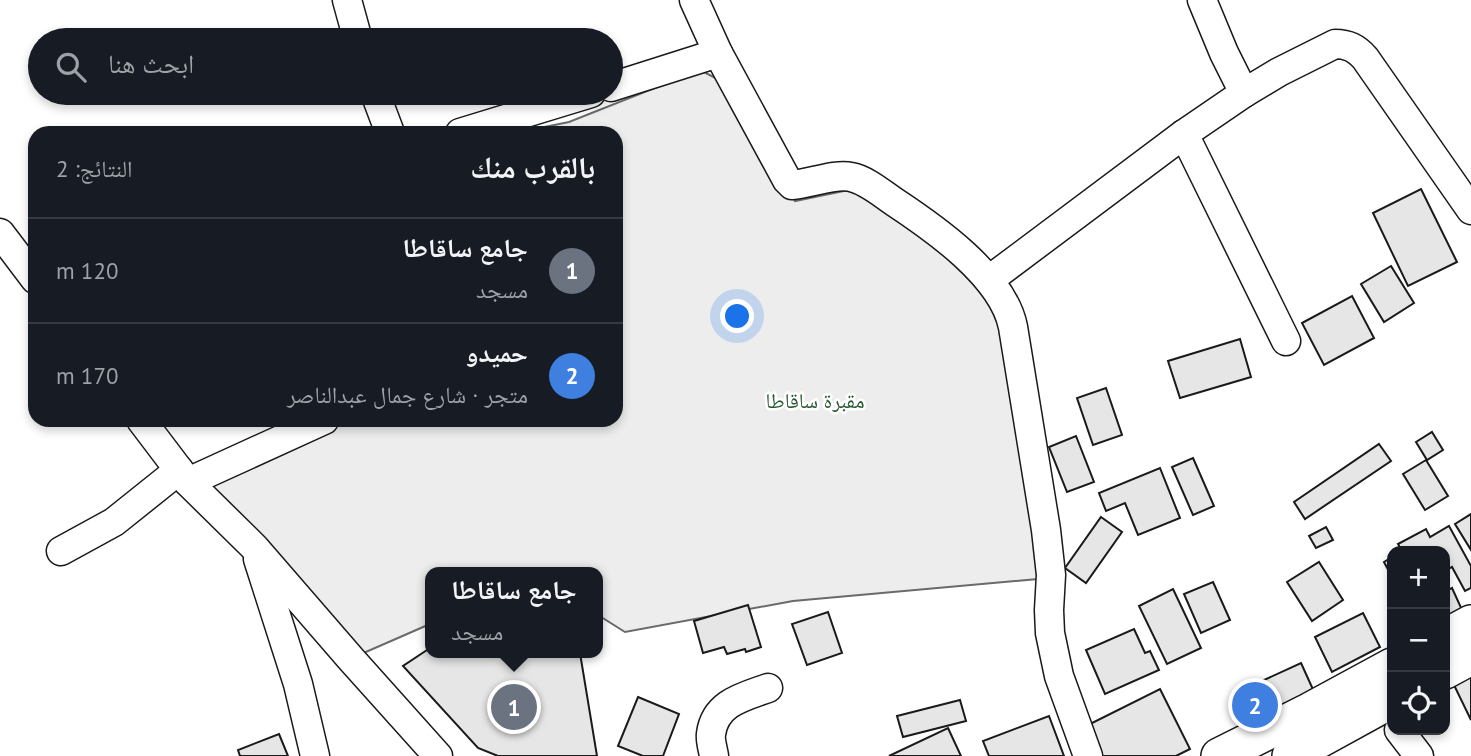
<!DOCTYPE html>
<html lang="ar">
<head>
<meta charset="utf-8">
<style>
	body { margin:0; font-family:"PT Sans","Noto Naskh Arabic",sans-serif; background:#20242c; color:#f1f3f6; direction:rtl }
	.controls { position:absolute; right:21px; bottom:21px; display:grid; overflow:hidden; border-radius:14px; box-shadow:0 4px 10px #0003 }
	.controls button { width:63px; height:63px; display:grid; place-items:center; padding:0; border:0; border-bottom:2px solid #363941; background:#171b24; color:#f1f3f6; font:35px sans-serif }
	.you { position:absolute; left:738px; top:317px; width:24px; height:24px; margin:-18px; border:5px solid #fff; border-radius:50%; background:#1a73e8; box-shadow:0 0 0 10px #1a73e833 }
	.badge { display:grid; place-items:center; width:46px; height:46px; border-radius:50%; background:#c62828; color:#fff; font-size:23px; font-weight:700 }
	.pin { position:absolute; translate:-50% -50%; border:4px solid #fff; box-shadow:0 2px 7px #0006 }
	.popup { position:absolute; left:425px; top:567px; width:178px; height:91px; box-sizing:border-box; display:grid; place-content:center; border-radius:14px; background:#171b24; filter:drop-shadow(0 2px 5px #0005); font-size:23px; white-space:nowrap; color:#9ea1a6 }
	.popup b { font-size:26px; color:#f1f3f6 }
	.popup::after { content:''; position:absolute; left:50%; top:100%; margin-left:-14px; border:14px solid transparent; border-top-color:#171b24 }
	.list { margin:0; padding:0; list-style:none }
	h2 { display:flex; justify-content:space-between; align-items:center; height:91px; margin:0; padding:0 28px; font-size:30px }
	h2 small { font-size:23px; font-weight:400; color:#9ea1a6 }
	.list li { display:grid; grid-template-columns:46px 1fr auto; gap:21px; align-items:center; box-sizing:border-box; height:105px; padding:0 28px; border-top:2px solid #363941 }
	.list b { display:block; font-size:26px; white-space:nowrap }
	.list p { margin:0; font-size:23px; white-space:nowrap; color:#9ea1a6 }
	.list em { font-size:23px; font-style:normal; color:#9ea1a6 }
	.icon { flex:none; width:38px; height:38px; fill:none; stroke:currentColor; stroke-width:2; stroke-linecap:round; stroke-linejoin:round }
	.map { position:relative; flex:none; width:1471px; height:756px; overflow:hidden; direction:ltr }
	.search { position:absolute; background:#171b24; box-shadow:0 4px 10px #0003; left:28px; top:28px; width:595px; height:77px; display:flex; align-items:center; gap:18px; box-sizing:border-box; padding:0 24px; border-radius:38px; color:#9ea1a6; font-size:26px }
	.panel { position:absolute; background:#171b24; box-shadow:0 4px 10px #0003; left:28px; top:126px; width:595px; height:301px; border-radius:21px; direction:rtl }
	.map>svg:first-child { display:block }
</style>
</head>
<body>
<div class="map">
<svg width="1471" height="756" viewBox="0 0 1471 756">
	<rect width="100%" height="100%" fill="#fff"/>
	<polygon fill="#ededed" stroke="#6a6a6a" stroke-width="2" points="700,70 731,86 795,201 863,187 939,238 1002,305 1049,578 793,601 625,632 598,615 598,572 430,572 430,624 359,655 203,479 341,420 616,420 616,133 515,133 569,122"/>
	<g fill="#e6e6e6" stroke="#1a1a1a" stroke-width="2">
		<polygon points="1421,189 1457,262 1408,286 1373,213"/>
		<polygon points="1391,266 1414,303 1384,322 1361,284"/>
		<polygon points="1352,296 1374,338 1324,365 1302,323"/>
		<polygon points="1240,339 1251,377 1180,398 1168,361"/>
		<polygon points="1106,388 1122,435 1093,445 1077,398"/>
		<polygon points="1432,432 1443,450 1427,460 1416,442"/>
		<polygon points="1076,436 1094,482 1067,492 1049,447"/>
		<polygon points="1379,444 1391,461 1305,519 1294,502"/>
		<polygon points="1193,458 1214,506 1193,515 1172,467"/>
		<polygon points="1426,460 1448,496 1425,510 1403,474"/>
		<polygon points="1160,468 1180,518 1138,535 1125,503 1106,511 1099,493"/>
		<polygon points="1471,514 1471,550 1455,524"/>
		<polygon points="1101,517 1122,532 1086,583 1065,568"/>
		<polygon points="1449,526 1471,566 1471,588 1465,591 1452,567 1445,571 1445,551 1402,551 1398,544 1426,529 1430,537"/>
		<polygon points="1326,527 1333,540 1316,548 1309,536"/>
		<polygon points="1392,557 1392,577 1384,562"/>
		<polygon points="1319,562 1343,600 1312,621 1287,582"/>
		<polygon points="1213,582 1230,620 1201,633 1184,594"/>
		<polygon points="1452,588 1463,612 1448,620 1445,614 1445,592"/>
		<polygon points="1173,589 1201,648 1167,664 1139,606"/>
		<polygon points="748,605 761,647 746,652 745,649 727,654 724,647 703,653 694,621"/>
		<polygon points="828,612 842,653 807,665 792,624"/>
		<polygon points="1363,613 1380,647 1332,672 1315,637"/>
		<polygon points="1134,629 1145,653 1150,651 1159,670 1105,694 1086,650"/>
		<polygon points="430,648 430,653 580,653 597,756 498,756 478,748 403,666"/>
		<polygon points="1301,663 1316,696 1255,724 1240,691"/>
		<polygon points="1471,674 1471,720 1453,683"/>
		<polygon points="1160,689 1190,749 1176,756 1098,756 1084,727"/>
		<polygon points="638,697 679,714 663,756 643,756 618,746"/>
		<polygon points="960,700 966,721 903,737 897,716"/>
		<polygon points="1049,716 1064,756 989,756 983,741"/>
		<polygon points="948,728 961,756 889,756"/>
		<polygon points="279,734 288,756 240,756 238,750"/>
	</g>
	<g fill="none" stroke-linecap="round" stroke-linejoin="round">
		<defs>
			<g id="minor">
				<polyline points="347,0 358,40"/>
				<path d="M694,0L718,53L787,180L792,185C810,184 835,173 851,177C866,180 880,192 893,201C934,228 1003,276 1013,327L1046,530L1051,575L1049,610L1050,633L1059,676L1088,756"/>
				<polyline points="1202,0 1224,53 1244,93"/>
				<polyline points="611,87 718,53"/>
				<polyline points="375,93 390,133"/>
				<polyline points="460,133 591,93"/>
				<polyline points="1184,134 1286,341"/>
				<polyline points="0,233 35,279"/>
				<path d="M989,280L1184,134L1244,93L1279,72L1335,44C1348,44 1356,48 1365,58L1471,210"/>
				<polyline points="141,420 188,482 254,547 351,659 438,756"/>
				<polyline points="188,482 324,420"/>
				<polyline points="61,551 114,522 179,470"/>
				<polyline points="258,559 298,684 315,756"/>
				<polyline points="1399,730 1419,756"/>
				<path d="M714,756C713,749 710,741 711,734C715,703 743,697 768,688"/>
			</g>
			<g id="major">
				<polyline points="1445,637 1471,623"/>
				<polyline points="1445,671 1471,657"/>
				<polyline points="1219,756 1309,711 1392,666"/>
				<polyline points="1290,756 1392,700"/>
			</g>
		</defs>
		<use href="#minor" stroke="#1a1a1a" stroke-width="31"/>
		<use href="#major" stroke="#1a1a1a" stroke-width="38"/>
		<use href="#minor" stroke="#fff" stroke-width="28"/>
		<use href="#major" stroke="#fff" stroke-width="35"/>
	</g>
	<g text-anchor="middle" dominant-baseline="central" stroke-width="5" stroke-linejoin="round" paint-order="stroke">
		<g font-size="21" fill="#2b5a34" stroke="#fff">
			<text x="815" y="400">مقبرة ساقاطا</text>
		</g>
	</g>
</svg>
<div class="controls">
<button>+</button>
<button>−</button>
<button><svg class="icon" aria-label="locate" viewBox="0 0 24 24"><circle cx="12" cy="12" r="6"/><path d="M12 2v4M12 18v4M2 12h4M18 12h4"/></svg></button>
</div>
<div class="you"></div>
<div class="pin badge" style="left:514px;top:707px;background:#6b7280">1</div>
<div class="popup"><b>جامع ساقاطا</b>مسجد</div>
<div class="pin badge" style="left:1255px;top:705px;background:#3f7fe0">2</div>
<div class="search"><svg class="icon" aria-label="search" viewBox="0 0 24 24"><circle cx="10" cy="10" r="6"/><path d="M15 15l6 6"/></svg>ابحث هنا</div>
<section class="panel">
<h2>بالقرب منك<small>النتائج: 2</small></h2>
<ul class="list">
<li><span class="badge" style="background:#6b7280">1</span><div><b>جامع ساقاطا</b><p>مسجد</p></div><em>120 m</em></li>
<li><span class="badge" style="background:#3f7fe0">2</span><div><b>حميدو</b><p>متجر · شارع جمال عبدالناصر</p></div><em>170 m</em></li>
</ul>
</section>
</div>
</body>
</html>
